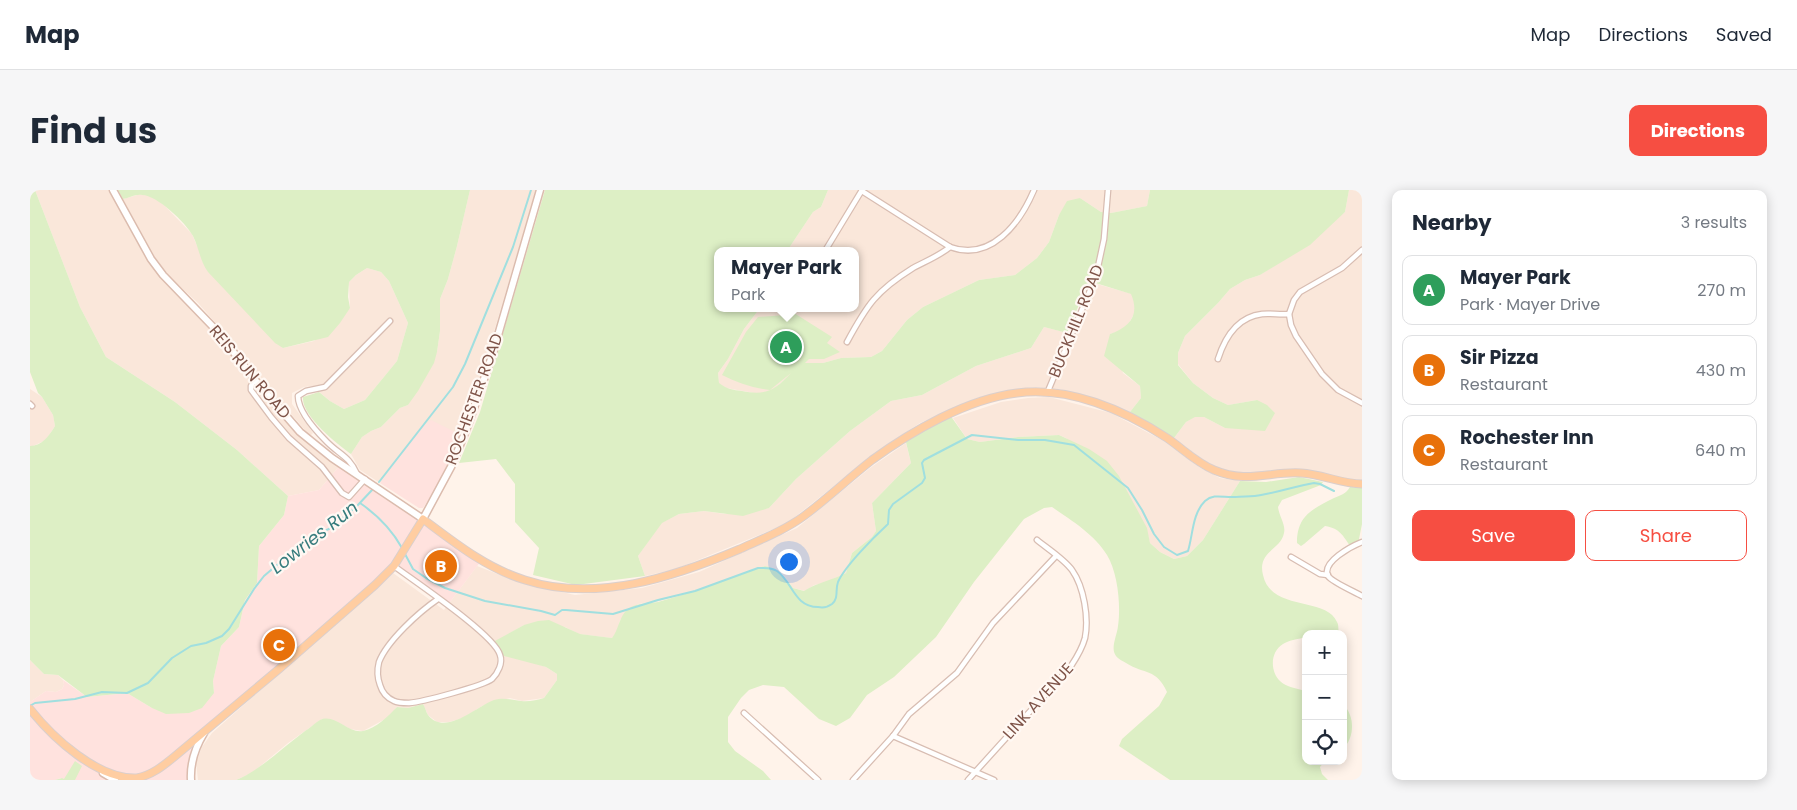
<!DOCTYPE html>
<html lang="en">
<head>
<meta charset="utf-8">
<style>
	body { margin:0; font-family:Poppins,sans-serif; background:#f6f6f7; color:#1f2937 }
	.controls { position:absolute; right:15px; bottom:15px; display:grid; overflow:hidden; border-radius:10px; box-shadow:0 2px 12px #0003 }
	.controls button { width:45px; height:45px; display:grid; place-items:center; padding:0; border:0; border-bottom:1px solid #e0e1e3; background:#fff; color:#1f2937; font:25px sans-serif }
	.you { position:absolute; left:758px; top:371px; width:18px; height:18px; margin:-12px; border:4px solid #fff; border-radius:50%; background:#1a73e8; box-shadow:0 0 0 8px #1a73e833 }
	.badge { display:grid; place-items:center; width:32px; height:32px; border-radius:50%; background:#f64e42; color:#fff; font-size:16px; font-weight:700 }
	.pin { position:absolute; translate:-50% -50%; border:2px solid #fff; box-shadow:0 1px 5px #0006 }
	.popup { position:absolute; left:684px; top:57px; width:145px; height:65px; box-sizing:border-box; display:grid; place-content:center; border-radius:10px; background:#fff; filter:drop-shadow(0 1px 4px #0005); font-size:16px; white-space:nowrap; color:#747a83 }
	.popup b { font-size:19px; color:#1f2937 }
	.popup::after { content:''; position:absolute; left:50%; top:100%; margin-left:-10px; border:10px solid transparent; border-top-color:#fff }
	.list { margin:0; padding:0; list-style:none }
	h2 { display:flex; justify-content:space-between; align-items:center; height:65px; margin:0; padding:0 20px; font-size:21px }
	h2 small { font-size:16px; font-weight:400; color:#747a83 }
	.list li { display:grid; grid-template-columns:32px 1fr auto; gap:15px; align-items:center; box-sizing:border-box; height:70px; margin:0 10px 10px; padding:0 10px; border:1px solid #e0e1e3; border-radius:10px }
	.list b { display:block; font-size:19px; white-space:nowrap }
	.list p { margin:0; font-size:16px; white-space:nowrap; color:#747a83 }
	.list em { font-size:16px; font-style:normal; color:#747a83 }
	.actions { display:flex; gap:10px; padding:15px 20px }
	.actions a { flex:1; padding:11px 0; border:1px solid #f64e42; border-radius:10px; text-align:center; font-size:18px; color:#f64e42 }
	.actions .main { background:#f64e42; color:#fff }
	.icon { flex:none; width:28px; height:28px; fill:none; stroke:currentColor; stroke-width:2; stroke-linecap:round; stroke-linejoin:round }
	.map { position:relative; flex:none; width:1332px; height:590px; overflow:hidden; border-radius:10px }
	header { display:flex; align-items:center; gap:30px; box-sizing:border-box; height:70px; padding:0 25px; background:#fff; border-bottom:1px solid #e0e1e3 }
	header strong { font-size:24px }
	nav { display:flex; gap:28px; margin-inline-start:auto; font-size:18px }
	.intro { display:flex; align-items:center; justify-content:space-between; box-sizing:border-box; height:120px; padding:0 30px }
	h1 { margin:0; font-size:35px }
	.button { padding:12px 22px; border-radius:10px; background:#f64e42; color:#fff; font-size:18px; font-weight:700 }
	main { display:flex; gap:30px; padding:0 30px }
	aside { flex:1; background:#fff; border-radius:10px; box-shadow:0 2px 12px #0003 }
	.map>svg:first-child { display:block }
</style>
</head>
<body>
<header>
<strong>Map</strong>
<nav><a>Map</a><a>Directions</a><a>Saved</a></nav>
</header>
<div class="intro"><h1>Find us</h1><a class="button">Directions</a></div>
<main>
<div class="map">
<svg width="1332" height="590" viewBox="0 0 1332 590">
	<rect width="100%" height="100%" fill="#fff3ea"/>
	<g fill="#fae7da">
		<polygon points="5,0 83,0 121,69 188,142 270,242 311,274 289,300 258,306 207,260 145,212 76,167 50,117"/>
		<polygon points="440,0 506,0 443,212 431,245 360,281 350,293 330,280 321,264 332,247 341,241 351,237 370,218 378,215 407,162 410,141 410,109 418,89 427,56"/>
		<polygon points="798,0 1120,0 1117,16 1081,23 1071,22 1050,8 1029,25 1019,52 1007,68 985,85 949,90 893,117 877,130 852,161 841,167 811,168 793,173 775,173 741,201 730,204 696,198 689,194 688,183 698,169 714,139 730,118 825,118 825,61 757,61 783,22 791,17"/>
		<polygon points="1319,0 1332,0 1332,290 1314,289 1277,280 1221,283 1199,281 1179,274 1144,248 1156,232 1164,227 1174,227 1195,238 1227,210 1198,215 1183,208 1163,193 1148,174 1148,163 1155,146 1188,113 1200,99 1215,90 1230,85 1252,71 1315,22"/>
		<polygon points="111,4 124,7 135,16 162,44 167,56 253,158 284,151 320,118 319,92 326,85 337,78 351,82 359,91 378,133 367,171 335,210 314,219 300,211 282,196 274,197 262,203 262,214 283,243 280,246 244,204 208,158 168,113 141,88 125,67 93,9"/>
		<polygon points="1067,94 1102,104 1106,115 1104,124 1099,133 1090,141 1080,144 1093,183 1110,196 1111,208 1100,222 1057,206 1029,199 1004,197 985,199 947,208 890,233 852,258 756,334 646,379 615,386 608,366 631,333 649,324 674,321 695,324 739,318 766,289 820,241 861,211 892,205 946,176 1001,158 1014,137 1046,145"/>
		<polygon points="0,199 12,207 23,225 25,236 16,250 3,256 0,256"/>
		<polygon points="1019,207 1081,223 1132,250 1169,277 1190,288 1210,291 1173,350 1157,366 1144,369 1130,362 1120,353 1116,338 1104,316 1036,248 1029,245 988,247 950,252 937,249 923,228 971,212 998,208"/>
		<polygon points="876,253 881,273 842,313 846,341 842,347 822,363 816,383 794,393 784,395 775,401 763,398 753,385 735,376 675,399 626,412 608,414 590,430 588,441 582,448 549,444 535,437 494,435 463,453 501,472 516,477 527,484 527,490 514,508 492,511 480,508 452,516 433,528 419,532 407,532 398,525 393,514 378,518 367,517 359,527 333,541 320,539 311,534 292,529 258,553 222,583 206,590 168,590 166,573 172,557 182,543 363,383 414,420 447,376 491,393 545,405 612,398 669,382 767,338 840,278"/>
		<polygon points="0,470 14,484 28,485 33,490 34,495 32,499 26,502 16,501 0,512"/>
	</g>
	<g fill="#ffe2de">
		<polygon points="401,230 431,245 405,300 393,318 389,318 350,293 390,239"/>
		<polygon points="311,274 451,371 417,416 364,376 180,536 167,556 161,590 35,590 31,588 25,590 0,590 0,512 16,501 26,502 32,499 34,495 33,490 57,507 97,503 122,518 184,503 183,491 191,456 209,437 215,410 227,393 229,356 254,325 258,306 289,300"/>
	</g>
	<g fill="#ddefc5">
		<path d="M0,0H5L50,117L76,167L145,212L207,260L258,306L254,325L229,356L227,393L215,410L209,437L191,456L183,491L184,503L172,518L159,523L136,524L122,518L97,503L57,507L28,485L14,484L0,470V256C12,256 19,246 25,236L23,225L12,207L8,203L0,182Z"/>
		<path d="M88,0H440L427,56L418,89L410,109V141L407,162L404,173L388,201L378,215L370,218L351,237L341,241L332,247L321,264C307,254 271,225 273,207L289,202L300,211L314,219L335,210L367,171L378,133L359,91L351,82L337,78L326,85L319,92L318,107L320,118L310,133L298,147L253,158L245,153L178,82C170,71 169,58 163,46C156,33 127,5 112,5C106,4 99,8 93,9Z"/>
		<path d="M515,0H798L791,17L783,22L757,61H687V118H730L714,139L698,169L688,183L689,193C697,199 703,200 712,201C736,206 745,200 761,183L740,200C723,198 707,193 692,185L716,142L728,127L756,125L758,122L764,123L802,147L797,153L810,162L794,169H779L775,173H793L811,168L841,167L852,161L877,130L893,117L949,90L985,85L1007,68L1019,52L1029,25L1037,11L1050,8L1071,22L1081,23L1117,16L1120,0H1319L1315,22L1280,55L1230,85L1215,90L1200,99L1188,113L1155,146L1148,163V175L1163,193L1183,208L1198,215L1227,210L1237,215L1245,223L1235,241L1195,238L1174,227H1165L1156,232L1144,248L1100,222L1111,208L1110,196L1074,166L1080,144C1100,137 1110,125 1101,104L1059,91L1037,143L1014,137L1001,158L946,176L892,205L861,211L820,241L766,289L739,318L713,326L674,321L649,324L632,333L608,366L615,386L546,395L503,385L509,358L485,332V294L466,269L429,273L450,222Z"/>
		<path d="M920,225L937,249L950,252L988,247L1029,245L1059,259L1077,271L1089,286L1117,338L1120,353L1130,362L1144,369L1157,366L1173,350L1210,291L1236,292L1269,287L1293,292L1291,295L1252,310L1248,317C1249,326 1256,335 1254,343C1251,360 1227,361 1233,385C1241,422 1296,406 1307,432C1309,435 1308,440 1309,444H1276V447C1269,449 1259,450 1253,454C1240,462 1240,481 1250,491C1255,497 1269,499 1276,501V571H1295L1290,577L1292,584L1298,590H1140L1089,556L1092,549L1129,516L1137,502C1126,478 1115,485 1096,473C1093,471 1088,469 1086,466C1080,458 1087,446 1088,436C1091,416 1088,383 1077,365C1065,345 1041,330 1022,317L1014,318L994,329L944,392L906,447L864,487L837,505L820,528L806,536L789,529L754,497L733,495L719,500L711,508L698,527V552L705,561L733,581L741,590H206C232,579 252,558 275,541C280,538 285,533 290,530C305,523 318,544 333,541C347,538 358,526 367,517L378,518L393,514C395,517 396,522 398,525C415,547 447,516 464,510C474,507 482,510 491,511C499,512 507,510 514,508L527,490V484L516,477L470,465L463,452L494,435L508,431L519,430L550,444L582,448C589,439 589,426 598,419C607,412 619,414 628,412C665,402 700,389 735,376C748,379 755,387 763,398L774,401C786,393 802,390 816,383L822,363L842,347L846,341L842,313L881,273L875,248Z"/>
		<path d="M1320,297L1332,298V334L1328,354L1321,357C1312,345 1311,339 1295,336L1274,354L1271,356L1267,353C1267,326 1282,319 1304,308C1311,305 1316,304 1320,297Z"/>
		<path d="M1313,514C1325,526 1325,547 1313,559Z"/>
		<polygon points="45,571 52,576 45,590 25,590 32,588 34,589"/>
	</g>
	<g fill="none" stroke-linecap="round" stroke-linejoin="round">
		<g stroke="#a0dfdf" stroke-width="2">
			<polyline points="349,292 423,197 435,174 483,57 501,0"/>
			<path d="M330,313C346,324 362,340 372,358"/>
			<path d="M375,364L383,379L396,388L415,398L455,411L511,421L525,425L532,420H536L583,424L628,410L665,401L728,378C735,378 741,377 747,381C762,391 764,417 788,417C793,418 798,417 802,414C809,408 805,400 808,392C815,376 844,347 858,334L859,320L863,314L892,293L895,288L892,273L894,270L942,245L988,250H1015L1044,255L1098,298L1112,320L1124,344L1134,357L1147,365L1158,361C1163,345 1162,324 1175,311C1184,303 1194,308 1205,307C1213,306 1223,307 1231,305C1249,302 1266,296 1284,293L1290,294L1304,301"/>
			<polyline points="0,516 5,513 45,509 72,502 97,503 118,493 142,468 161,456 176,453 192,446 199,439 224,399 234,386 281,346 299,339 310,330 326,317 343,299"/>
		</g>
		<defs>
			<g id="street">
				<path d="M832,1L920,57C961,72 990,33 1004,0"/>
				<polyline points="1332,60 1312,78 1270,102 1264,110 1259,124 1261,135 1266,146 1292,184 1308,200 1332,213"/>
				<polyline points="795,61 832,0"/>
				<polyline points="756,124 760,118"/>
				<path d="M817,152C837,115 846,101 883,78C896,71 909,66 920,57"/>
				<path d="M1188,169C1195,147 1207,127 1232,124C1241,123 1250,125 1259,124"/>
				<polyline points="225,190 221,196 221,200 241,227 259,248 292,277 312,303 319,307 335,289"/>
				<polyline points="1018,201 1066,86 1074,49 1078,0"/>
				<polyline points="0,214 2,216"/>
				<path d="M327,284C319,266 310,265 297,252C286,241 268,222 268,206L276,201L295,197L360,131"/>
				<path d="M1332,352C1322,356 1291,372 1298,386C1302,392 1325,402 1332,406"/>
				<polyline points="1261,367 1290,384 1298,385"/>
				<path d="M364,376C384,391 465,445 470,465C473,473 468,483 462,489C453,496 392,512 379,513C374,513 368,513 364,511C357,508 352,502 350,495C347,487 347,480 349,472C357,451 389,422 408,409"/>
				<polyline points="714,523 788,590"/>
				<polyline points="863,546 964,590"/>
				<polyline points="823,590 863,546 879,524 927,483 963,433 1026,366"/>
				<path d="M938,590L1041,476C1047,467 1052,459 1055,448C1059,428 1054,397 1042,380C1034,369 1018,359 1007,350"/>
			</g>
			<g id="secondary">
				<polyline points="83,0 121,69 133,85 188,142 225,190 270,242 302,268 393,329 422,275 438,235 462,166 510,0"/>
				<polyline points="73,583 85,590"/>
				<path d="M161,590C160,573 165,558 174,543"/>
			</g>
			<path id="primary" d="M0,519C22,547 68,590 107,588C122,585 133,576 144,567L249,479L345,395L364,376L393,329C425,353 456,378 495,390C566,413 644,387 710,359C732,349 755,340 774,326C798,308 819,288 842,270C882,241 937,209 987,203C1039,196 1094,220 1137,248C1153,259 1167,273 1184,280C1217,294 1240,281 1271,283C1292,284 1311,294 1332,294"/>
		</defs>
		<use href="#street" stroke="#d8bdb2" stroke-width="7"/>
		<use href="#secondary" stroke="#dbbcae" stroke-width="9"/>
		<use href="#primary" stroke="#dbcfcc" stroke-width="9"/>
		<use href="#street" stroke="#fff" stroke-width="4.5"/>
		<use href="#secondary" stroke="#fff" stroke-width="6"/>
		<use href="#primary" stroke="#ffcda1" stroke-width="7"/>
	</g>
	<g text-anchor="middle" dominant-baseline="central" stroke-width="4.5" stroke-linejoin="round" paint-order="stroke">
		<g font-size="16" fill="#7e5348" stroke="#fff8f3">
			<text transform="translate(1046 131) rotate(-68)">BUCKHILL ROAD</text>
			<text transform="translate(220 182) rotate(50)">REIS RUN ROAD</text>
			<text transform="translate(444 209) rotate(-70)">ROCHESTER ROAD</text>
			<text transform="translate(1008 511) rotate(-48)">LINK AVENUE</text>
		</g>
		<g font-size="18" font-style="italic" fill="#377c7d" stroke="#fff8f3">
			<text transform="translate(284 347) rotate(-38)">Lowries Run</text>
		</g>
	</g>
</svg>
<div class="controls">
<button>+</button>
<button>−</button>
<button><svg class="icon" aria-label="locate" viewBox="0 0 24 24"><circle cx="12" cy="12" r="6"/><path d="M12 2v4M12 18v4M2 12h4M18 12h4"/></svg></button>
</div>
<div class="you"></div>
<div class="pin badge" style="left:756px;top:157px;background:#2e9e5b">A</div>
<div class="popup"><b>Mayer Park</b>Park</div>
<div class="pin badge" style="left:411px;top:376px;background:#e8710a">B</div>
<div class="pin badge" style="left:249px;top:455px;background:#e8710a">C</div>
</div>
<aside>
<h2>Nearby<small>3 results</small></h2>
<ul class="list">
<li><span class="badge" style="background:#2e9e5b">A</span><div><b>Mayer Park</b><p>Park · Mayer Drive</p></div><em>270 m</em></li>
<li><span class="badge" style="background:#e8710a">B</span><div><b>Sir Pizza</b><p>Restaurant</p></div><em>430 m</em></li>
<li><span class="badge" style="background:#e8710a">C</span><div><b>Rochester Inn</b><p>Restaurant</p></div><em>640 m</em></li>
</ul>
<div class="actions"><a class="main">Save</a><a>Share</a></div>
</aside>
</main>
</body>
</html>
